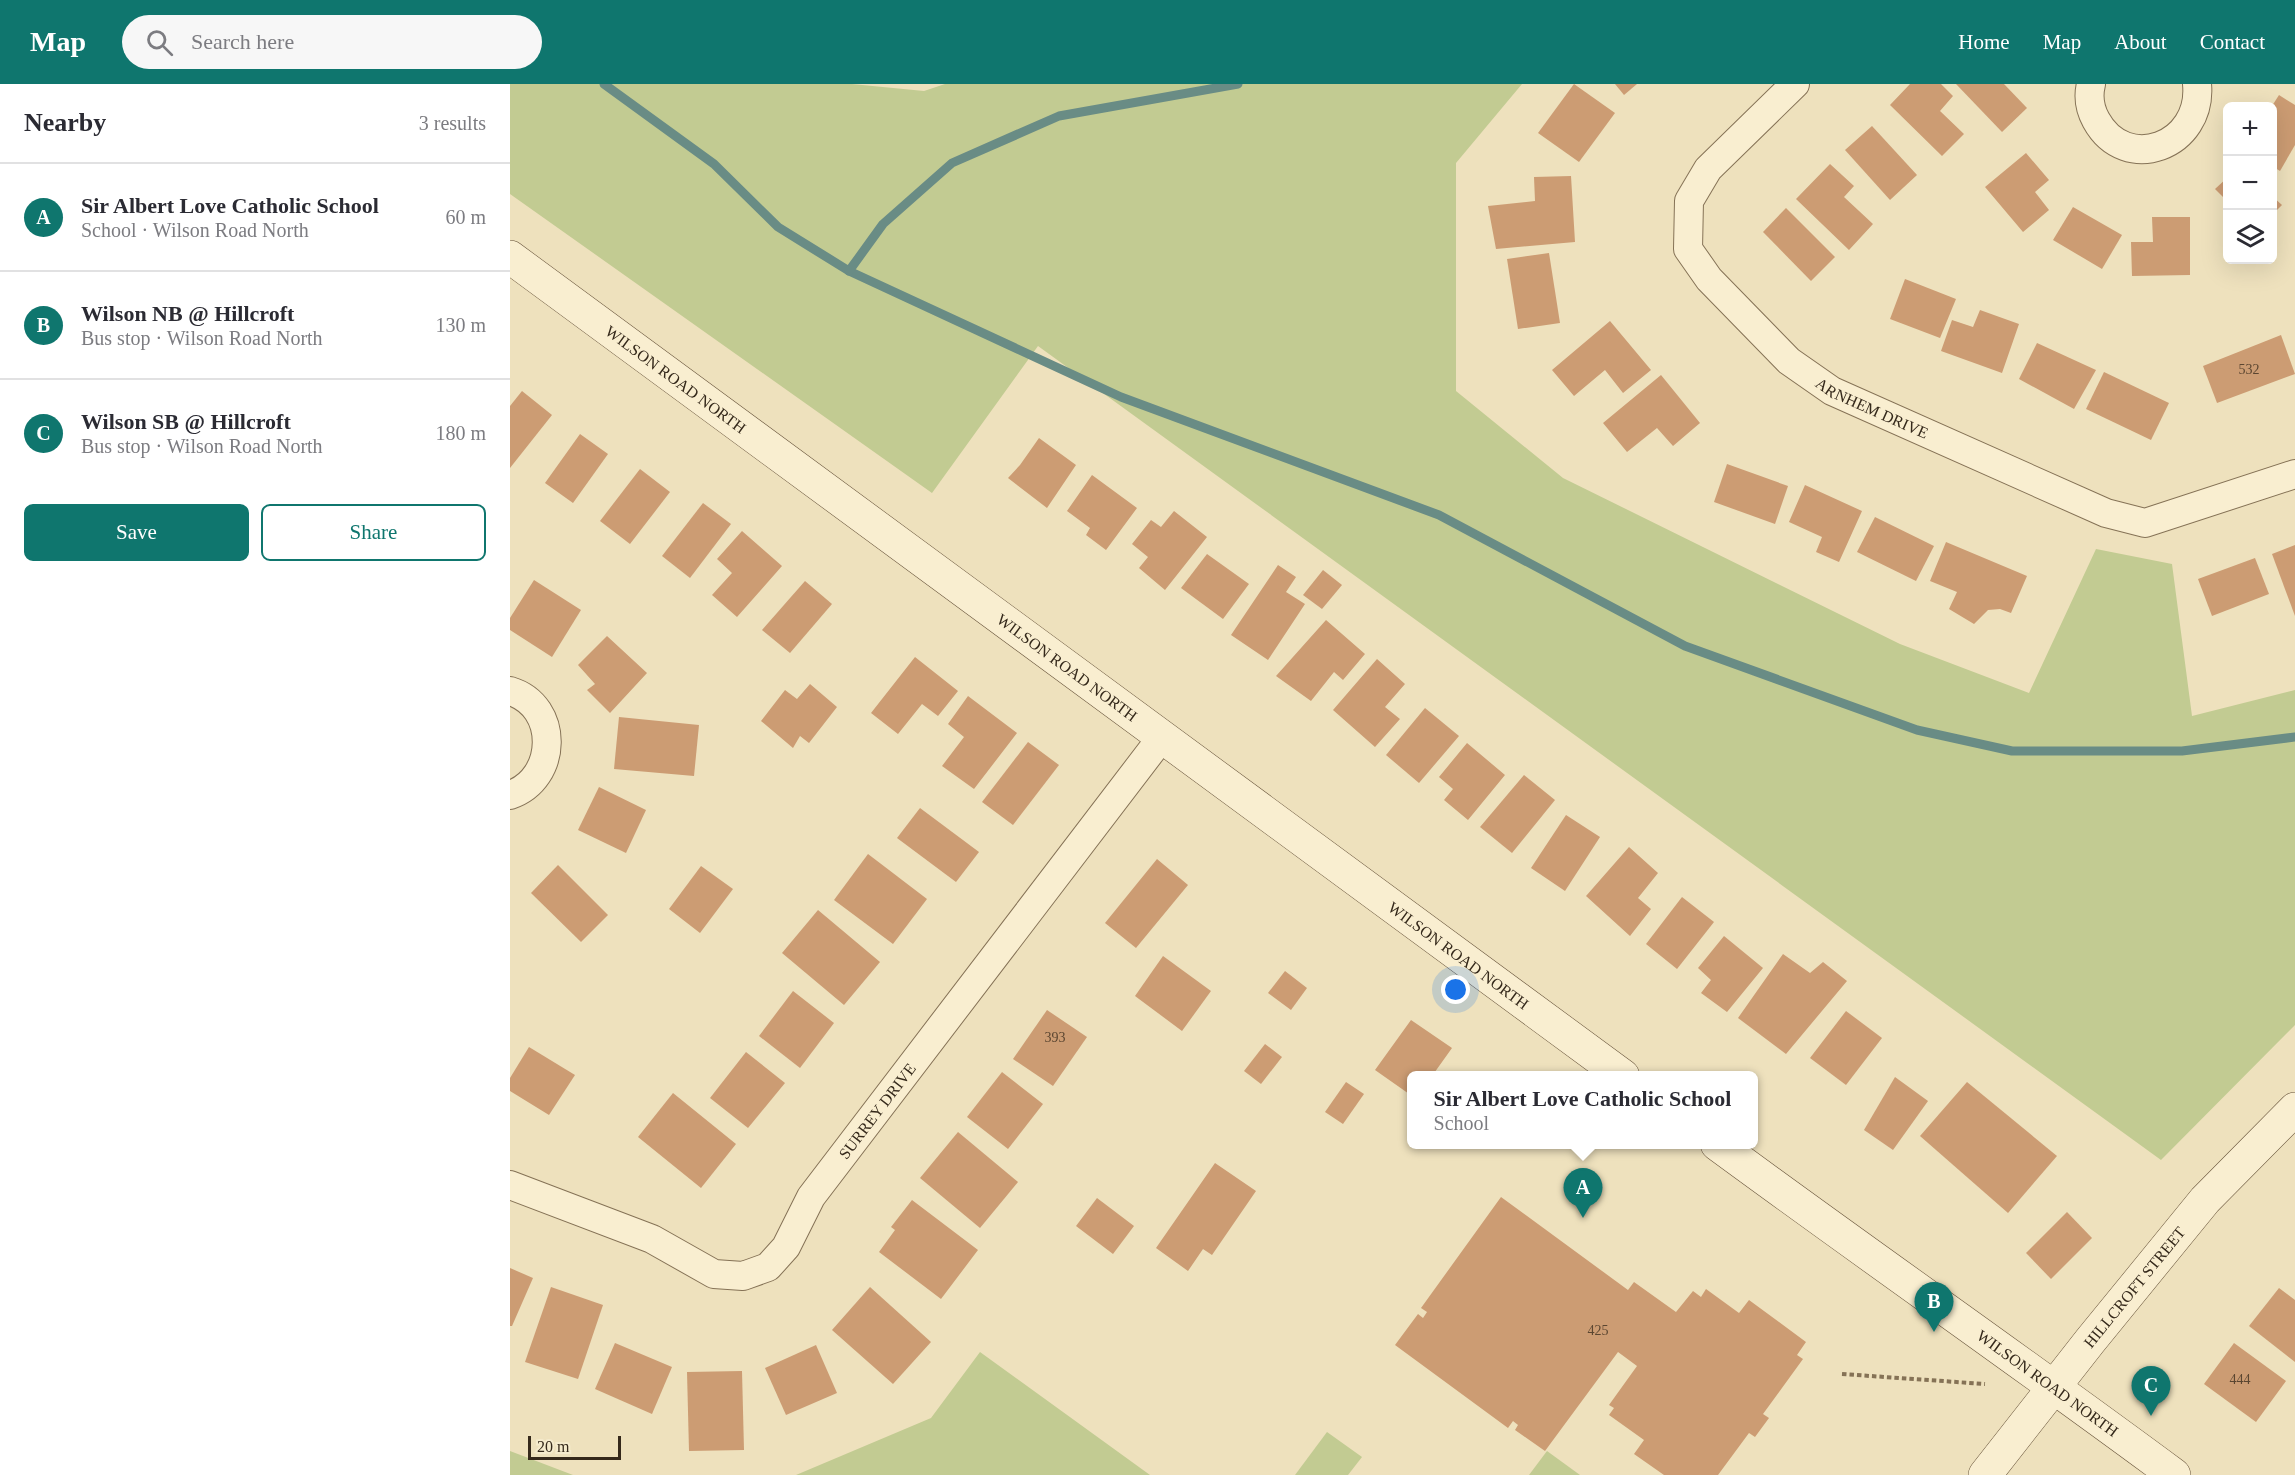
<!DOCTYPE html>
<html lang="en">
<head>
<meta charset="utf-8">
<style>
	body { margin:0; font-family:Georgia,serif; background:#f7f7f7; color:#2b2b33 }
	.controls { position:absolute; right:18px; top:18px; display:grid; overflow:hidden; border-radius:9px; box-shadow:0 6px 24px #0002 }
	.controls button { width:54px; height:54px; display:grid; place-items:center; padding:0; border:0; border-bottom:2px solid #e1e1e2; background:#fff; color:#2b2b33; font:30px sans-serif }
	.scale { position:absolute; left:18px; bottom:15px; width:93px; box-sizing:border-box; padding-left:6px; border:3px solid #35291b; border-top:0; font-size:16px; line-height:21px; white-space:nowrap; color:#35291b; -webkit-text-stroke:4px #f5ebcd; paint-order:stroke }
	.you { position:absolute; left:946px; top:906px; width:21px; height:21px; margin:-15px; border:4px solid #fff; border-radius:50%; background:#1a73e8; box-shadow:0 0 0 9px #1a73e833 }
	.badge { display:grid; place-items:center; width:39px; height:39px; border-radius:50%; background:#0f766e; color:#fff; font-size:20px; font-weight:700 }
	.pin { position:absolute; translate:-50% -50px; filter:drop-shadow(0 2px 3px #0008) }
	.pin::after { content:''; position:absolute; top:32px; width:21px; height:18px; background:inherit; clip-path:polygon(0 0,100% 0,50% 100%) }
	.popup { position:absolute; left:897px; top:987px; width:351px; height:78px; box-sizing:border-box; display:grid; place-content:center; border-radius:9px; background:#fff; filter:drop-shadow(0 2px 4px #0005); font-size:20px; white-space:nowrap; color:#7c7c81 }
	.popup b { font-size:22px; color:#2b2b33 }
	.popup::after { content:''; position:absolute; left:50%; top:100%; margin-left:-12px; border:12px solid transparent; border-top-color:#fff }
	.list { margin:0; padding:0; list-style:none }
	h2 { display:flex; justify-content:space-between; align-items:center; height:78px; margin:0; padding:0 24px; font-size:26px }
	h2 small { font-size:20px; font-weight:400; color:#7c7c81 }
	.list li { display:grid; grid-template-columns:39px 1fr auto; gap:18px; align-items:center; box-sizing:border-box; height:108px; padding:0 24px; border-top:2px solid #e1e1e2 }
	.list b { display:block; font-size:22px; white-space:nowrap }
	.list p { margin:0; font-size:20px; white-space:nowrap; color:#7c7c81 }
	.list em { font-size:20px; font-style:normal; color:#7c7c81 }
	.actions { display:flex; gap:12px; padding:18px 24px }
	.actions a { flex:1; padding:14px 0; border:2px solid #0f766e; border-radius:9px; text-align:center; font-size:21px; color:#0f766e }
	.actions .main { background:#0f766e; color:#fff }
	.icon { flex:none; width:33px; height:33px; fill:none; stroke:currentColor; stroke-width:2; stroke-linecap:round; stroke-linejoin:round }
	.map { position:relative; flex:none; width:1785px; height:1391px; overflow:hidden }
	header { display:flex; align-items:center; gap:36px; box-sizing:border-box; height:84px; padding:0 30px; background:#0f766e; color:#fff }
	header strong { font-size:28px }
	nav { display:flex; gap:33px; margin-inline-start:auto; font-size:21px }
	.search { width:420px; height:54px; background:#f7f7f7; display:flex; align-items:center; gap:15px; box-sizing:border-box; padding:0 21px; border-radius:33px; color:#7c7c81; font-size:22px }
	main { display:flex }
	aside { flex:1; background:#fff }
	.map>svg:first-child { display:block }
</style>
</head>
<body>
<header>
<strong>Map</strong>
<div class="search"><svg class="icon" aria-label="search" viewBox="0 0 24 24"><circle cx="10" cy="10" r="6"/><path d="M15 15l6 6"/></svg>Search here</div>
<nav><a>Home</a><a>Map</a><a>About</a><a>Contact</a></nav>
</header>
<main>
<aside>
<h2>Nearby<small>3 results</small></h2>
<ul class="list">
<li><span class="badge">A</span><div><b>Sir Albert Love Catholic School</b><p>School · Wilson Road North</p></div><em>60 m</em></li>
<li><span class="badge">B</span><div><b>Wilson NB @ Hillcroft</b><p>Bus stop · Wilson Road North</p></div><em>130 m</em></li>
<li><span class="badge">C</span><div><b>Wilson SB @ Hillcroft</b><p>Bus stop · Wilson Road North</p></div><em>180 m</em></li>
</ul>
<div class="actions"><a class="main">Save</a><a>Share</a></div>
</aside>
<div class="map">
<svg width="1785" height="1391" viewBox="0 0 1785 1391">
	<rect width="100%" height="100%" fill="#eee1bd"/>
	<g fill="#c2cb92">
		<polygon points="0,0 342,0 414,7 435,0 1012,0 946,79 946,307 1053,394 1390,560 1519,609 1586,465 1662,480 1682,632 1785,606 1785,941 1651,1076 528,262 422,409 0,110"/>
		<polygon points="470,1268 640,1391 286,1391 421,1334"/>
		<polygon points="817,1348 852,1373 838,1391 785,1391"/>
		<polygon points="0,1367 63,1391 0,1391"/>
		<polygon points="1037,1367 1070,1391 1019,1391"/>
	</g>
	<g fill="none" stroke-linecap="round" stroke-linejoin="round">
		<g stroke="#698c85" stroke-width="9">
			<polyline points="94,0 204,80 268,143 339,187 611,313 929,431 1175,562 1407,646 1502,667 1672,667 1785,653"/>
			<polyline points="339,187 373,140 442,79 549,32 728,0"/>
		</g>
	</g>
	<g fill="#cc9c73">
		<polygon points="1064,0 1105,29 1069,78 1028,49"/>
		<polygon points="1105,0 1127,0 1114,11"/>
		<polygon points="1400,0 1431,0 1443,12 1430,27 1454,50 1432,72 1380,21"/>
		<polygon points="1446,0 1494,0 1517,24 1492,48"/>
		<polygon points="1769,11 1785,21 1785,61 1770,87 1762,82 1762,22"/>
		<polygon points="1362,42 1407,91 1380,116 1335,66"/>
		<polygon points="1516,69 1539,96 1525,108 1539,126 1513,148 1475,103"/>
		<polygon points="1320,80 1344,102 1334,113 1363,140 1339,166 1286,115"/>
		<polygon points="1061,92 1065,158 986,165 978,122 1025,117 1024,93"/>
		<polygon points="1718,93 1718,118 1705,105"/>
		<polygon points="1762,112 1772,121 1762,131"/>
		<polygon points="1563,123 1612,151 1592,185 1543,156"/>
		<polygon points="1276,124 1325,173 1301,197 1253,148"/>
		<polygon points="1642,133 1680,133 1680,191 1622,192 1621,158 1643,158"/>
		<polygon points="1039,169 1050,239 1008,245 997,175"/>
		<polygon points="1395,195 1446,215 1430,254 1380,235"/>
		<polygon points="1470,226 1509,240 1492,289 1431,267 1442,236 1463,243"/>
		<polygon points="1100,237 1141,286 1113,309 1095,286 1064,312 1042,286"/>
		<polygon points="1771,251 1785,290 1707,319 1693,282"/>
		<polygon points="1527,259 1586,286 1564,325 1509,295"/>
		<polygon points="1594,288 1659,319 1641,356 1576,325"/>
		<polygon points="1151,291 1190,339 1163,362 1147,344 1117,368 1093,339"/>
		<polygon points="12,307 42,331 0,384 0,322"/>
		<polygon points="70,350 98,370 63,419 35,399"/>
		<polygon points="529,354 566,381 537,424 498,394 510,381"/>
		<polygon points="1217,380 1278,402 1265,440 1204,418"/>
		<polygon points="130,385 160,408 120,460 90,437"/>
		<polygon points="582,391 627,424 596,466 576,451 580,444 557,427"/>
		<polygon points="1295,401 1352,427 1329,478 1306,468 1312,453 1279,438"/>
		<polygon points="193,419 221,440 180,494 152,472"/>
		<polygon points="664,427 697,453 655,506 629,484 638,473 622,460 641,436 651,443"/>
		<polygon points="1365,433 1424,462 1406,497 1347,468"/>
		<polygon points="232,447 272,482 227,533 202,511 222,489 207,475"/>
		<polygon points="1436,458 1517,492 1501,529 1490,525 1478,526 1464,540 1439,525 1447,508 1420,497"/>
		<polygon points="1785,461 1785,532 1762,470"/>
		<polygon points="697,470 739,500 713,535 671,504"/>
		<polygon points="1745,474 1759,510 1702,532 1688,495"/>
		<polygon points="768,481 786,493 776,508 795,520 758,576 721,551"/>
		<polygon points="813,486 832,501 812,525 793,511"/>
		<polygon points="24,496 71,526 42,573 0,546 0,534"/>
		<polygon points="295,497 322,520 280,569 252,546"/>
		<polygon points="816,536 855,570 833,596 824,588 801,617 766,592"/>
		<polygon points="97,552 137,589 100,629 77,606 85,600 68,581"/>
		<polygon points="405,573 448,607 428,632 412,620 388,650 361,629"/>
		<polygon points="867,575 895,600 875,623 890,635 865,663 823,626"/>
		<polygon points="300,600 327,623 299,659 290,652 283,664 251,637 275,606 287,615"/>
		<polygon points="458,612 507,649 464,705 432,682 454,653 438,640"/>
		<polygon points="915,624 949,652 909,699 876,671"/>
		<polygon points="109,633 189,641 184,692 104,685"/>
		<polygon points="518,658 549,681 503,741 472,718"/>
		<polygon points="957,659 995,691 958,736 934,716 943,705 929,693"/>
		<polygon points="1014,691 1045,716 1002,769 970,743"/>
		<polygon points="89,703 136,726 116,769 68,746"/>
		<polygon points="410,724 469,768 446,798 387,754"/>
		<polygon points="1056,731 1090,753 1055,807 1021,784"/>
		<polygon points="1119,763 1148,789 1128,814 1141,825 1120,852 1076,812"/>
		<polygon points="358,770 417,815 383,860 324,816"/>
		<polygon points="647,775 678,801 626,864 595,839"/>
		<polygon points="48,781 98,831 71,858 21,809"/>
		<polygon points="191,782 223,805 190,849 159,825"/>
		<polygon points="1172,813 1204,838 1167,885 1136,860"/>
		<polygon points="308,826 370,878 334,921 272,869"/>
		<polygon points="1214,852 1253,884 1217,928 1191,909 1201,896 1188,884"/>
		<polygon points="1273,870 1300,889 1313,878 1337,897 1276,970 1228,934"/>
		<polygon points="653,872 701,907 672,947 625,912"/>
		<polygon points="775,887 797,904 781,926 758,909"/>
		<polygon points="283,907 324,939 290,984 249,952"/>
		<polygon points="537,926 577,953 543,1002 503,975"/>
		<polygon points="1336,927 1372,954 1336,1001 1300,974"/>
		<polygon points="901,936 942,964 922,992 902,992 902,1012 865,986"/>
		<polygon points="755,960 772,973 751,1000 734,987"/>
		<polygon points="19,963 65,991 39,1031 0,1007 0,994"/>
		<polygon points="236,968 275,999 238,1044 200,1014"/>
		<polygon points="492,988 533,1020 498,1065 457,1033"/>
		<polygon points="1385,993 1418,1017 1383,1066 1354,1046"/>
		<polygon points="836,998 854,1010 833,1040 815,1028"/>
		<polygon points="1457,998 1547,1072 1498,1129 1410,1052"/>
		<polygon points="163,1009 226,1060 191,1104 128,1053"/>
		<polygon points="448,1048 508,1098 470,1144 410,1094"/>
		<polygon points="705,1079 746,1107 702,1171 693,1165 678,1187 646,1164"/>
		<polygon points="991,1113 1118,1206 1124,1198 1166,1228 1183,1207 1191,1213 1196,1205 1229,1229 1239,1216 1296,1258 1287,1271 1293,1275 1253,1330 1259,1334 1245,1353 1239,1349 1208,1391 1154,1391 1124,1370 1134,1356 1099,1331 1104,1324 1099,1321 1127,1282 1108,1268 1035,1367 1005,1346 1008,1341 1003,1337 998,1344 885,1261 908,1230 913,1234 917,1228 911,1224"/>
		<polygon points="587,1114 624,1142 603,1170 566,1142"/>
		<polygon points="402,1116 468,1166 431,1215 369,1168 385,1146 381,1143"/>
		<polygon points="1557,1128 1582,1154 1541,1195 1516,1169"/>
		<polygon points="0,1184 23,1194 2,1242 0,1242"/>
		<polygon points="41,1203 93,1221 68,1295 15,1278"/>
		<polygon points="360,1203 421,1258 383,1300 322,1246"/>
		<polygon points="1769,1204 1785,1216 1785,1278 1739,1242"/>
		<polygon points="105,1259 162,1283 142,1330 85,1305"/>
		<polygon points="1724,1259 1776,1297 1746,1338 1694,1300"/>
		<polygon points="306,1261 327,1309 276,1331 255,1284"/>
		<polygon points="232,1287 234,1366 179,1367 177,1288"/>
	</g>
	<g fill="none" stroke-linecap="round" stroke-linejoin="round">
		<defs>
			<g id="street">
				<path id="s1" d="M1285,0L1198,85L1179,117L1178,165L1199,195L1279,277L1322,307L1596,429L1635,439L1785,390"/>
				<path d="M1581,0C1578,12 1580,25 1586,36C1616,91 1693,62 1687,0"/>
				<path d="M0,607C50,622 48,695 0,711"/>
				<path id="s2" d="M0,1101L142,1155L204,1190L233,1192L258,1183L276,1163L301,1113L652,653"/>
			</g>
			<g id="secondary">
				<path id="s3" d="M0,173L1113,992"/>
				<path id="s4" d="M1207,1060C1359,1172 1513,1279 1664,1391"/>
				<path id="s5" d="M1475,1391L1580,1257L1695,1116L1785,1025"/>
			</g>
		</defs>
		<use href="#street" stroke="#857256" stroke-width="30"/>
		<use href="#secondary" stroke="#67533a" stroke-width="34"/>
		<polyline stroke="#857256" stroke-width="4" stroke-dasharray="4.5 3" stroke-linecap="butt" points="1332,1290 1475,1300"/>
		<use href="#street" stroke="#f9eed0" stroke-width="28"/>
		<use href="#secondary" stroke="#f9eed0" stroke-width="33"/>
	</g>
	<g text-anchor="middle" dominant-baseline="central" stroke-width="6" stroke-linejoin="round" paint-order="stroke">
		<g font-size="14" fill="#5b4631">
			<text x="1739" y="285">532</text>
			<text x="545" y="953">393</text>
			<text x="1088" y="1246">425</text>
			<text x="1730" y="1295">444</text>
		</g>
		<g font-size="16" fill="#35291b" stroke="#f5ebcd">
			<text stroke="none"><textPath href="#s3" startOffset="206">WILSON ROAD NORTH</textPath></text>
			<text stroke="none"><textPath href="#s1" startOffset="454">ARNHEM DRIVE</textPath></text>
			<text stroke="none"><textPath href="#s3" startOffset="692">WILSON ROAD NORTH</textPath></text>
			<text stroke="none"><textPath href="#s3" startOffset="1178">WILSON ROAD NORTH</textPath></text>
			<text stroke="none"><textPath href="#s2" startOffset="470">SURREY DRIVE</textPath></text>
			<text stroke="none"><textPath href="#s5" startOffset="240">HILLCROFT STREET</textPath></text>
			<text stroke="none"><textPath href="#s4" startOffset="408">WILSON ROAD NORTH</textPath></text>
		</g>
	</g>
</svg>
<div class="controls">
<button>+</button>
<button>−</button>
<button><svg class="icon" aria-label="layers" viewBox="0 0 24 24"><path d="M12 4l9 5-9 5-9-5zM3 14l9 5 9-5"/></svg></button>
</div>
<div class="scale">20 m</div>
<div class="you"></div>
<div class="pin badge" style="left:1073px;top:1134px">A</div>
<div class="popup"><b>Sir Albert Love Catholic School</b>School</div>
<div class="pin badge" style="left:1424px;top:1248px">B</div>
<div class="pin badge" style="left:1641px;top:1332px">C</div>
</div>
</main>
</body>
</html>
